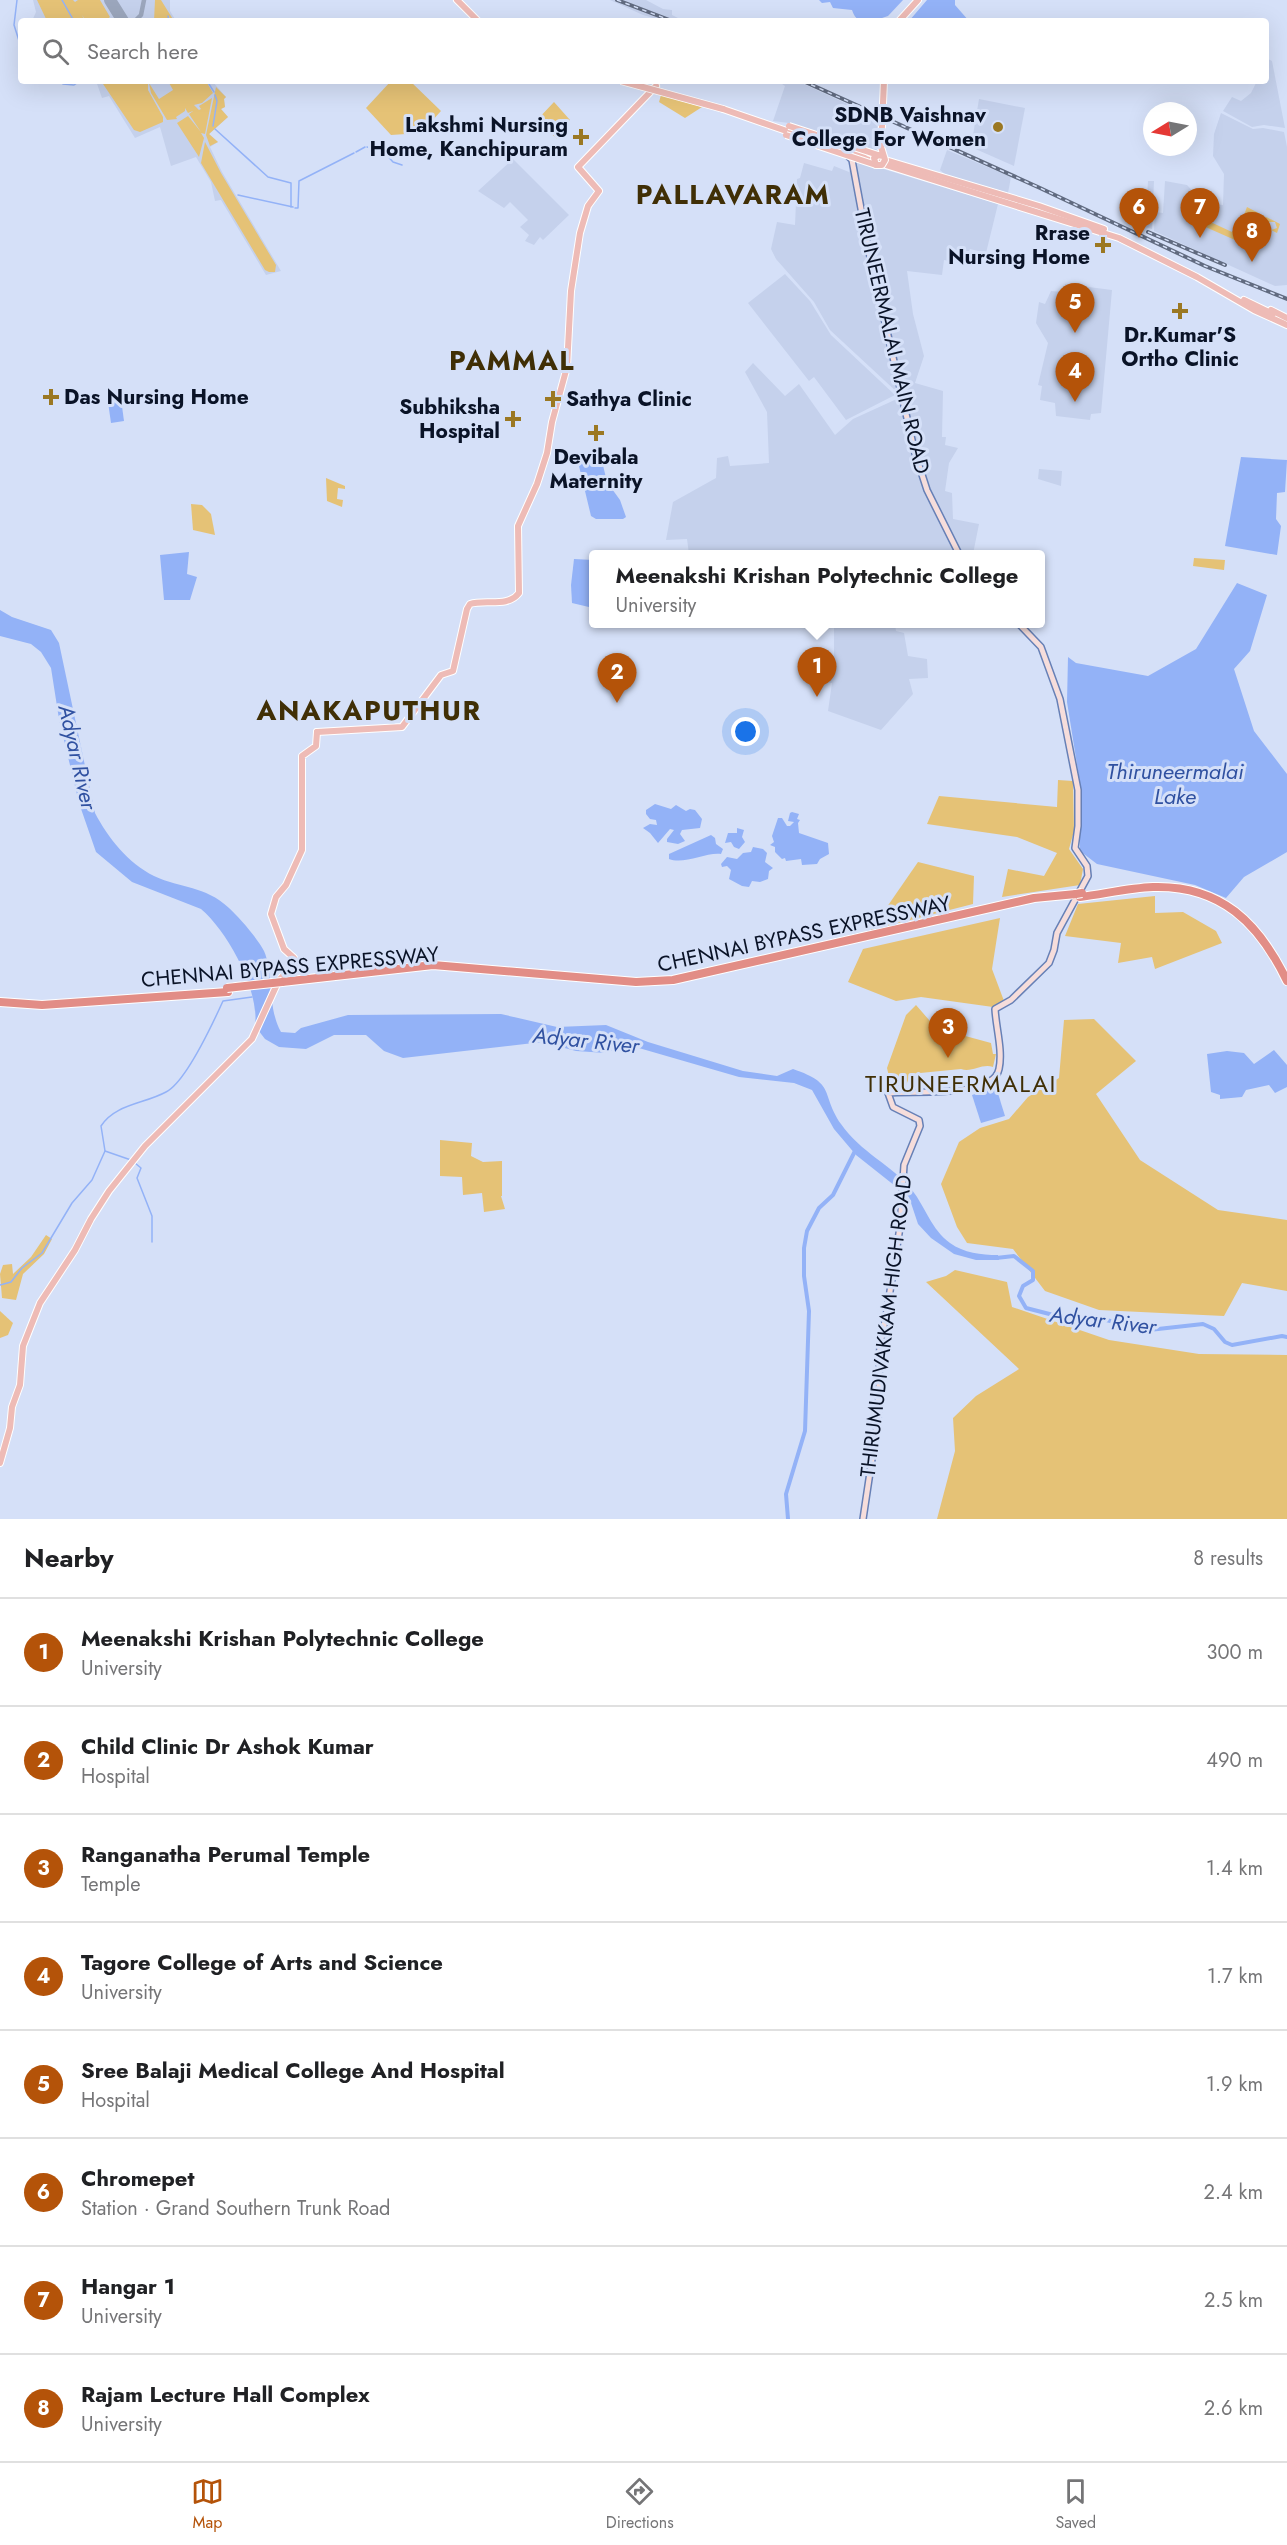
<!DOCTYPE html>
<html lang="en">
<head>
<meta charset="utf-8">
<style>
	body { margin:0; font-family:Jost,sans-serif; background:#f2f2f2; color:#202124 }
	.compass { position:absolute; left:1143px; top:102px; width:54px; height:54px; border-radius:50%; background:#fff; box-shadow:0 6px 24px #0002; rotate:260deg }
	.you { position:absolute; left:746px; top:732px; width:21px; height:21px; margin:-15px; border:4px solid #fff; border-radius:50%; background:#1a73e8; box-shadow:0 0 0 9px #1a73e833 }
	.badge { display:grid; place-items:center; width:39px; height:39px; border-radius:50%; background:#b45309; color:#fff; font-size:20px; font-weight:700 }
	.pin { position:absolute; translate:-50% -50px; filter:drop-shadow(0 2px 3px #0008) }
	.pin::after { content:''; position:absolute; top:32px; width:21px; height:18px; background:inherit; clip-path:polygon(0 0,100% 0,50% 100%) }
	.popup { position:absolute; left:589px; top:550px; width:456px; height:78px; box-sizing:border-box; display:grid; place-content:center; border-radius:6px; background:#fff; filter:drop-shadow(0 2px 4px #0005); font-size:20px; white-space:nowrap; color:#757577 }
	.popup b { font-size:22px; color:#202124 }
	.popup::after { content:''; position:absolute; left:50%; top:100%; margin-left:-12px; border:12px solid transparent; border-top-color:#fff }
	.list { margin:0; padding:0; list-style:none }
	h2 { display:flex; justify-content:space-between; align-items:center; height:78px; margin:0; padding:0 24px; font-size:26px }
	h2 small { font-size:20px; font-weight:400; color:#757577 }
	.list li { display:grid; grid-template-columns:39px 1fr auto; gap:18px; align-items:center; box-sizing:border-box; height:108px; padding:0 24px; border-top:2px solid #e0e0e0 }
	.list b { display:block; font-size:22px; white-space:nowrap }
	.list p { margin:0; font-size:20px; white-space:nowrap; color:#757577 }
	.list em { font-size:20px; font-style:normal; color:#757577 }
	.icon { flex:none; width:33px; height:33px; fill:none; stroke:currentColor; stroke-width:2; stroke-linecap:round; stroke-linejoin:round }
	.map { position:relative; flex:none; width:1287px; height:1519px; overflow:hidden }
	.search { position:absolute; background:#fff; box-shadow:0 6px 24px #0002; left:18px; right:18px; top:18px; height:66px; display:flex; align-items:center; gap:15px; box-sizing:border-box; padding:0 21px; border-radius:6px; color:#757577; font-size:22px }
	.sheet { height:942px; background:#fff }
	nav { display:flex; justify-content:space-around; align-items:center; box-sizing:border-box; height:84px; border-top:2px solid #e0e0e0; background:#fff; font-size:16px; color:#757577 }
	nav a { display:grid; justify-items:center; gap:3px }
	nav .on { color:#b45309 }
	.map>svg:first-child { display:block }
</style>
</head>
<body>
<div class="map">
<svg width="1287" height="1519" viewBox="0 0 1287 1519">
	<rect width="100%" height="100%" fill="#d5e0f8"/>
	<g fill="#c5d1ec">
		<polygon points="33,0 170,0 170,11 176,21 32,21 36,12"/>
		<polygon points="610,0 646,0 663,9 672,10 672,15 684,21 664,21 643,15"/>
		<polygon points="1266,58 1272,61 1285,128 1264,125 1252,127 1223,111 1232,97 1241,101 1251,93 1257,81 1266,81"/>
		<polygon points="96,81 212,81 226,97 224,99 225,107 221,109 228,117 209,134 218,142 210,147 222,172 281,271 266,275 221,200 215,201 211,182 196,157 171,166 160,127 135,138 109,96 102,98"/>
		<polygon points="784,81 797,81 878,118 877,149 874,152 789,123 773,121 785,86 782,84"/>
		<polygon points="979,99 1025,108 1014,166 971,147"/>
		<polygon points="1221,113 1253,129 1263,128 1284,132 1287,147 1287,285 1275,286 1154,231 1155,212 1163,213 1165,181 1187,185 1204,203 1223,205 1224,174 1213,156 1214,134"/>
		<polygon points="947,150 1011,177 1008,193 946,175 940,170"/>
		<polygon points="513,159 569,215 543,240 540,237 534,245 525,241 529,235 520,227 528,220 510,202 504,208 478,191"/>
		<polygon points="854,160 998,204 986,253 970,249 963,264 944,260 942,275 907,271 913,314 924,356 915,383 943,391 942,437 946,437 945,445 958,448 949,463 945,491 952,493 953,519 979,524 973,554 961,554 928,489 919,459 871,258"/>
		<polygon points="804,163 832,171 834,166 849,172 852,164 868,260 898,393 830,330 814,302 776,259 771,249 777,222 795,225 797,179 800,178"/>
		<polygon points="1148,181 1154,181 1152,229 1145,227"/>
		<polygon points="785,274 810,301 831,335 895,395 846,420 814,377 809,381 748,303"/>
		<polygon points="1065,284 1112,290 1101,413 1091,414 1090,420 1056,416 1055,403 1040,400 1042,386 1038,385 1048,343 1036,323 1039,302 1045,304 1051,291 1063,292"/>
		<polygon points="753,363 785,396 799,384 835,435 853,419 899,398 915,463 935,512 957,554 689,554 687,539 666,540 673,502 716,478 717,458 728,456 730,466 769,463 767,412 745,372"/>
		<polygon points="1039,469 1062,471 1061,486 1038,479"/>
		<polygon points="834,624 895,624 896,631 904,633 908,656 927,659 928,678 909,679 913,694 881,730 828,711 832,683 825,682 827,666 834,667"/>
	</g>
	<g fill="#e5c276">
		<polygon points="37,0 73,0 75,2 78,0 100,0 110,17 105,21 86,21 82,15 85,21 47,21"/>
		<polygon points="155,0 161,0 174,21 170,21 169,16 168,21 154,21"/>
		<polygon points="101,81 148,81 148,90 163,117 163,122 140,132 134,130"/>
		<polygon points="168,81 206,81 213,93 202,103 194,105 199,110 201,109 199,106 212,98 205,134 201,133 204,138 199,157 177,123 188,116 201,132 189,114 193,111 188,113 185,108 185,111 176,117 177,119 167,120 151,93 149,83 159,99 173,90"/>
		<polygon points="391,81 410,81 441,111 421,133 391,135 366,108"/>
		<polygon points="216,87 226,97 224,99 225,107 221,109 228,117 209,134 218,142 210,146 206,135"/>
		<polygon points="661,95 702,107 685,118 659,102"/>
		<polygon points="554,102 570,120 562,128 565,131 557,139 537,120"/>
		<polygon points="205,142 221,173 276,265 275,272 269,272 265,270 201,163"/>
		<polygon points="1247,207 1280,224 1277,233 1271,230 1277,228 1275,222 1266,222 1269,229 1261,225 1266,221 1266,217 1260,215 1260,224 1244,215"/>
		<polygon points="1204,219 1232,232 1234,229 1248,235 1244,244 1201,225"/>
		<polygon points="326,478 345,486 345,489 338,488 337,499 343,500 342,507 327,501"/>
		<polygon points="191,504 202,505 211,514 215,535 193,530"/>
		<polygon points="1194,558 1225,560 1224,570 1193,566"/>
		<polygon points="1058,780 1073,781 1074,831 1069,849 1083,869 1080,885 1002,897 1008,869 1044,876 1057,853 1017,837 927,824 939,796 1057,807"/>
		<polygon points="918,862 974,876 973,904 871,930"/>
		<polygon points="1155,896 1155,913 1183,912 1216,931 1222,943 1155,969 1152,957 1118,963 1121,943 1065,936 1078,904"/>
		<polygon points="1000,918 992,969 1004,1001 993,1007 921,997 896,1001 848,982 863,949"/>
		<path d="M916,1005L936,1028L991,1043L993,1054H996L993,1067C982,1063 972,1073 961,1069L910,1074L906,1086L891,1085L887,1068L906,1015Z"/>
		<polygon points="1094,1019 1136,1061 1096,1094 1140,1160 1218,1210 1287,1220 1287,1291 1242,1283 1224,1316 1099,1310 1045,1291 1013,1249 967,1243 957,1227 941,1184 959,1142 980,1128 1009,1119 1028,1097 1059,1078 1064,1020"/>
		<polygon points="440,1140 472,1143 471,1156 483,1162 502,1161 502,1196 501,1196 505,1209 484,1212 482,1193 463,1195 462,1177 440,1176"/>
		<polygon points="46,1235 52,1239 44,1254 23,1274 16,1300 2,1298 0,1274 3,1265 12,1264 13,1274 31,1257"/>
		<polygon points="955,1270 1007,1282 1012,1307 1109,1340 1199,1354 1287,1355 1287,1519 937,1519 955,1451 953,1418 976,1396 1019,1369 926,1282 946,1276"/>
		<polygon points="0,1311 13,1323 8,1335 0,1338"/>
	</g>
	<g fill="#93b2f7">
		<path d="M819,0H903L888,16L882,18L883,21C868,21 857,26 852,10L833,8L830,2L822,3Z"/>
		<polygon points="927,0 955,0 955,5 969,21 909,21"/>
		<polygon points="121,399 124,421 111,423 108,402"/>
		<polygon points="595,457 601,457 607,482 620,500 626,517 623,519 596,519 591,516 579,466 580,463"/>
		<polygon points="1241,457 1287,460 1285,492 1277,493 1276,519 1281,526 1277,555 1225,546"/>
		<polygon points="189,552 187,574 197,577 190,600 164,600 160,555"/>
		<polygon points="574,559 593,560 593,608 572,603 571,585"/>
		<polygon points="1237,583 1267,595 1250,651 1234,669 1254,731 1287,774 1287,852 1244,877 1226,898 1195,885 1097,864 1080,851 1080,783 1067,702 1068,657 1076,663 1148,676 1196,649"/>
		<path d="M0,610L12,617L51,630L59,643L95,813C108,838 128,863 154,876C182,889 204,885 229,908C239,917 258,939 264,951C274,974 267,1007 281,1032L295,1033L301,1028L348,1015L501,1014L557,1027L606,1025L648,1042L743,1071L777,1076L793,1069C837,1084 820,1093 841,1124C860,1152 892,1165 912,1190C926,1208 931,1229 950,1243C964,1253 981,1255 998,1255L999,1260H976L954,1254L931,1238L918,1224L909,1197L856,1155L834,1129L812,1090L794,1083L739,1077L632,1046L620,1047L606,1053L576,1051L542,1042L403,1058L384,1051L366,1035H334L306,1049L279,1047L265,1039L255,1026C260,991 228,932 201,909L132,882L96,852L79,803L59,719L51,668L41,652L31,644L0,636Z"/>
		<polygon points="655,804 671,809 676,805 686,811 690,809 695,810 702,819 700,828 682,830 680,834 685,841 678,844 667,842 667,839 674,830 670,829 658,843 650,833 643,828 650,824 657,825 656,820 650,819 646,814 646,810"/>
		<polygon points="792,812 799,814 797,819 800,820 798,823 799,833 828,843 829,854 820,859 817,864 802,865 801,859 786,861 785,858 782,859 775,852 775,847 770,845 774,842 772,836 778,818 782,818 787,826 790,826 794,822 788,821 790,813"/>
		<polygon points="737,828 744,830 742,837 745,842 739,849 734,847 731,842 725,843 728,833 737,833"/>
		<path d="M711,835L715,838L716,844L723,849L721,854C706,852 684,865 669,859V854Z"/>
		<polygon points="753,847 763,849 767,853 765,862 773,868 769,871 768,879 760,882 752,881 749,887 742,886 729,879 731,870 727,866 722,867 721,864 727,857 737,859 743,853 751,852"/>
		<polygon points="1274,1050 1287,1065 1287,1087 1275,1093 1269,1085 1246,1090 1242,1097 1220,1099 1220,1095 1211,1092 1207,1054 1227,1051 1244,1053 1254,1064"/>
		<polygon points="996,1087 1005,1116 981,1123 972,1095"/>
	</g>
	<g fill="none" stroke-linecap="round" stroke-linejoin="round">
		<g stroke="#93b2f7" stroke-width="1.5">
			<polyline points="17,0 14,25 21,47"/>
			<polyline points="62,0 74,21"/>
			<polyline points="168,16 169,21"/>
			<polyline points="60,81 63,84 74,85 80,81"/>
			<polyline points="207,81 214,92"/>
			<polyline points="213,126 217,101 215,95"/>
			<polyline points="215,129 268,177 291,183 291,207"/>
			<polyline points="367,147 383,151 393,162 402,165"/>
			<polyline points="356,152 365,147"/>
			<polyline points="238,195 293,207"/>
			<polyline points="295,208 298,208 299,181 354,153"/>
			<polyline points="105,1151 131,1160"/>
			<polyline points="135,1163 141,1168 137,1178 152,1216 152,1242"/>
			<path d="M0,1285L11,1282L22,1268L42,1253L72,1203L92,1180L105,1151L101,1126C115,1104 144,1104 166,1092C186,1082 213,1023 223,1001L252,997"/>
		</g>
		<g stroke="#93b2f7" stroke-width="4">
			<polyline points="996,1258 1014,1256 1033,1271 1033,1280 1023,1286 1019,1296 1026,1308 1069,1319 1106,1320 1149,1330 1203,1324 1214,1329 1225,1342 1232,1345 1282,1336 1287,1337"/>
			<polyline points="788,1519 786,1494 805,1431 809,1311 804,1276 804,1248 807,1231 819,1208 833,1195 856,1149"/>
		</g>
		<g stroke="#9ba6bc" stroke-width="4.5">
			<polyline points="121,18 126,21"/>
			<polyline points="135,21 141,15 144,0"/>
		</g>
		<polyline stroke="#9ba6bc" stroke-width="12" points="110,0 123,21"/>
		<defs>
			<g id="secondary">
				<polyline points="849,157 852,160 870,257 915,453 927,490 959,554"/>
				<path d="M863,1519L878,1419L880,1343L886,1317L900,1227L904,1165L920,1126L919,1120L893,1107L888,1093C912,1090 993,1099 999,1069C1003,1051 996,1028 995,1009L1011,1000L1049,963L1054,950L1057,933L1088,876L1087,866L1075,848L1078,826V790L1060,699L1041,647L1019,624"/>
			</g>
			<g id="primary">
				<polyline points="457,0 478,21"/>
				<polyline points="899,21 918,0"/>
				<polyline points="723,109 847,152"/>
				<polyline points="842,147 864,154"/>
				<polyline points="857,156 1119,238 1197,277 1254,310 1287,325"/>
				<polyline points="882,159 1039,206 1104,229"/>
				<polyline points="1244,300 1273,314"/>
				<polyline points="1271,310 1287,318"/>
				<path d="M317,732L402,727L441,675L453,671L467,609L470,604C485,599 508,608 519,593L518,526L537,484L547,453L552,422L567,367L571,291L580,233L588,206L599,191L578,167L656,86"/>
				<polyline points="0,1463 10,1428 12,1407 20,1385 23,1346 40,1303 75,1250 91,1219 109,1191 145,1146 252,1039 279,980 295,963 294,958 284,949 271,914 276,897 286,885 302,850 302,756 316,746 317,732"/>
			</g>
			<g id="highway">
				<path d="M1080,897C1104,894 1129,888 1153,887C1221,885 1259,923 1287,981"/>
				<polyline points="282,982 433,965 636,982 673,980 1034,898 1076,894"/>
				<polyline points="0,1002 42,1005 228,992"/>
			</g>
		</defs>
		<use href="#secondary" stroke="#6780b6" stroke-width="8"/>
		<use href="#primary" stroke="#fff" stroke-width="8"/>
		<use href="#highway" stroke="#fff" stroke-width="10"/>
		<use href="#secondary" stroke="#f6dddb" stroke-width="5"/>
		<use href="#primary" stroke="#eebbb6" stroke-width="6"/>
		<use href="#highway" stroke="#e28d86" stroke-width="8"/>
		<defs>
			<g id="rail">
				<polyline points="617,0 672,21"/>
				<polyline points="803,81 1040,188 1205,266 1287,299"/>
				<polyline points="1148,232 1225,265"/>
			</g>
		</defs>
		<use href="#rail" stroke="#616b80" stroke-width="4"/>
		<use href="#rail" stroke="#d5e0f8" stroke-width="1.5" stroke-dasharray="4.5" stroke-linecap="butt"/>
		<defs>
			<g id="primary-bridge">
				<polyline points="621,81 723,109"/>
				<polyline points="789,126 878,155"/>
				<polyline points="786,135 876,165"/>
				<polyline points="883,156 878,155 874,158 876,165 882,165 885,160 881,147 884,81"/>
			</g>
			<g id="highway-bridge">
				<polyline points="1076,894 1082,893"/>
				<polyline points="227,988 282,982"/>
			</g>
		</defs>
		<use href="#primary-bridge" stroke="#fff" stroke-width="8" stroke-linecap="butt"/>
		<use href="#highway-bridge" stroke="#fff" stroke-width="10" stroke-linecap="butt"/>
		<use href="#primary-bridge" stroke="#eebbb6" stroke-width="6"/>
		<use href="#highway-bridge" stroke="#e28d86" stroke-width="8"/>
	</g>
	<g fill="#9b7822" stroke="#d5e0f8" stroke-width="2">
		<circle cx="998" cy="127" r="6"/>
		<path d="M578 128h6v6h6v6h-6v6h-6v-6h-6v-6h6z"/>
		<path d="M1100 236h6v6h6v6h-6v6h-6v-6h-6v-6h6z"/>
		<path d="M1177 302h6v6h6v6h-6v6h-6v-6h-6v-6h6z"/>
		<path d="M48 388h6v6h6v6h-6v6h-6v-6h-6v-6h6z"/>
		<path d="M550 390h6v6h6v6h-6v6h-6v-6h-6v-6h6z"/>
		<path d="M510 410h6v6h6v6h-6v6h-6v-6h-6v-6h6z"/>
		<path d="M593 424h6v6h6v6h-6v6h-6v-6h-6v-6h6z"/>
	</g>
	<g text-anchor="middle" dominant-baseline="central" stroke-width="6" stroke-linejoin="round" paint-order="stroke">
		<g font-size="21" font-weight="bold" fill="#0a1327" stroke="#d5e0f8" text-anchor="end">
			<text x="986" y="115">SDNB Vaishnav<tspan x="986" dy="24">College For Women</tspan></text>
			<text x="568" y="125">Lakshmi Nursing<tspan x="568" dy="24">Home, Kanchipuram</tspan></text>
			<text x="1090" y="233">Rrase<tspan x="1090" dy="24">Nursing Home</tspan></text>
			<text x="1180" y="335" text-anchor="middle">Dr.Kumar'S<tspan x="1180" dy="24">Ortho Clinic</tspan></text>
			<text x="64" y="397" text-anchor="start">Das Nursing Home</text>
			<text x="566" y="399" text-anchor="start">Sathya Clinic</text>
			<text x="500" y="407">Subhiksha<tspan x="500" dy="24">Hospital</tspan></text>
			<text x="596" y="457" text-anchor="middle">Devibala<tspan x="596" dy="24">Maternity</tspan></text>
		</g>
		<g font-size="21" fill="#0a1327" stroke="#d5e0f8">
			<text transform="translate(892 341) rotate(77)">TIRUNEERMALAI MAIN ROAD</text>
			<text transform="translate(804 934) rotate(-12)">CHENNAI BYPASS EXPRESSWAY</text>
			<text transform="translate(290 967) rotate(-5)">CHENNAI BYPASS EXPRESSWAY</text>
			<text transform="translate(886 1326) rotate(-83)">THIRUMUDIVAKKAM HIGH ROAD</text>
		</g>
		<g font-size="22" font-style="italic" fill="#3051a1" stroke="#d5e0f8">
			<text transform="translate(78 757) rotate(77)">Adyar River</text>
			<text x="1175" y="771">Thiruneermalai<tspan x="1175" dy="25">Lake</tspan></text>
			<text transform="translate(586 1040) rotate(6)">Adyar River</text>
			<text transform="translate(1103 1320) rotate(7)">Adyar River</text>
		</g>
		<g font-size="24" letter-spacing="1.5" fill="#402f06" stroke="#d5e0f8">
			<text x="961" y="1083">TIRUNEERMALAI</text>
		</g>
		<g font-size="27" font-weight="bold" letter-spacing="1.5" fill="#402f06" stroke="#d5e0f8">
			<text x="733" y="194">PALLAVARAM</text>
			<text x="512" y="360">PAMMAL</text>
			<text x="369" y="710">ANAKAPUTHUR</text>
		</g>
	</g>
</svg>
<svg class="compass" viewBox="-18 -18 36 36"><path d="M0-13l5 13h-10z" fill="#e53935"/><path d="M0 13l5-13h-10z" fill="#757577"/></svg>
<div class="you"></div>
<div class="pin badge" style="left:817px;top:697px">1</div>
<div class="popup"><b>Meenakshi Krishan Polytechnic College</b>University</div>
<div class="pin badge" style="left:617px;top:703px">2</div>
<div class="pin badge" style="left:948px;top:1058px">3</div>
<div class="pin badge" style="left:1075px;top:402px">4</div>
<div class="pin badge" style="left:1075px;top:333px">5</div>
<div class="pin badge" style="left:1139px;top:238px">6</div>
<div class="pin badge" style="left:1200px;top:238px">7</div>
<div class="pin badge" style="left:1252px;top:262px">8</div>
<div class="search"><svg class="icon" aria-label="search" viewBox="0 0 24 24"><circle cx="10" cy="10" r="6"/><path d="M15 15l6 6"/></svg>Search here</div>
</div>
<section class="sheet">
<h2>Nearby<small>8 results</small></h2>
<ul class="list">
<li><span class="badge">1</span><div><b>Meenakshi Krishan Polytechnic College</b><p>University</p></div><em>300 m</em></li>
<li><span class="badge">2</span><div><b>Child Clinic Dr Ashok Kumar</b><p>Hospital</p></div><em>490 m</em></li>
<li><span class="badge">3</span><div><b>Ranganatha Perumal Temple</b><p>Temple</p></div><em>1.4 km</em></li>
<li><span class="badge">4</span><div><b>Tagore College of Arts and Science</b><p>University</p></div><em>1.7 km</em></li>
<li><span class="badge">5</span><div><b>Sree Balaji Medical College And Hospital</b><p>Hospital</p></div><em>1.9 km</em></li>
<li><span class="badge">6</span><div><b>Chromepet</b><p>Station · Grand Southern Trunk Road</p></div><em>2.4 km</em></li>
<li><span class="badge">7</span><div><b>Hangar 1</b><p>University</p></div><em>2.5 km</em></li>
<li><span class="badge">8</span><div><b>Rajam Lecture Hall Complex</b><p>University</p></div><em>2.6 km</em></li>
</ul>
</section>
<nav>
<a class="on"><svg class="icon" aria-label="map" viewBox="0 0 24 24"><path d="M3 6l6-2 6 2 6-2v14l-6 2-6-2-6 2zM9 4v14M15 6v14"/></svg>Map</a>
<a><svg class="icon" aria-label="directions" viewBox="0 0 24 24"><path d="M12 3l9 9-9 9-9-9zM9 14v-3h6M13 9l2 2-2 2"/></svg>Directions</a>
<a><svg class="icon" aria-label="saved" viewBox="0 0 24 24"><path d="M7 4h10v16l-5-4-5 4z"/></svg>Saved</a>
</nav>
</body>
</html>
